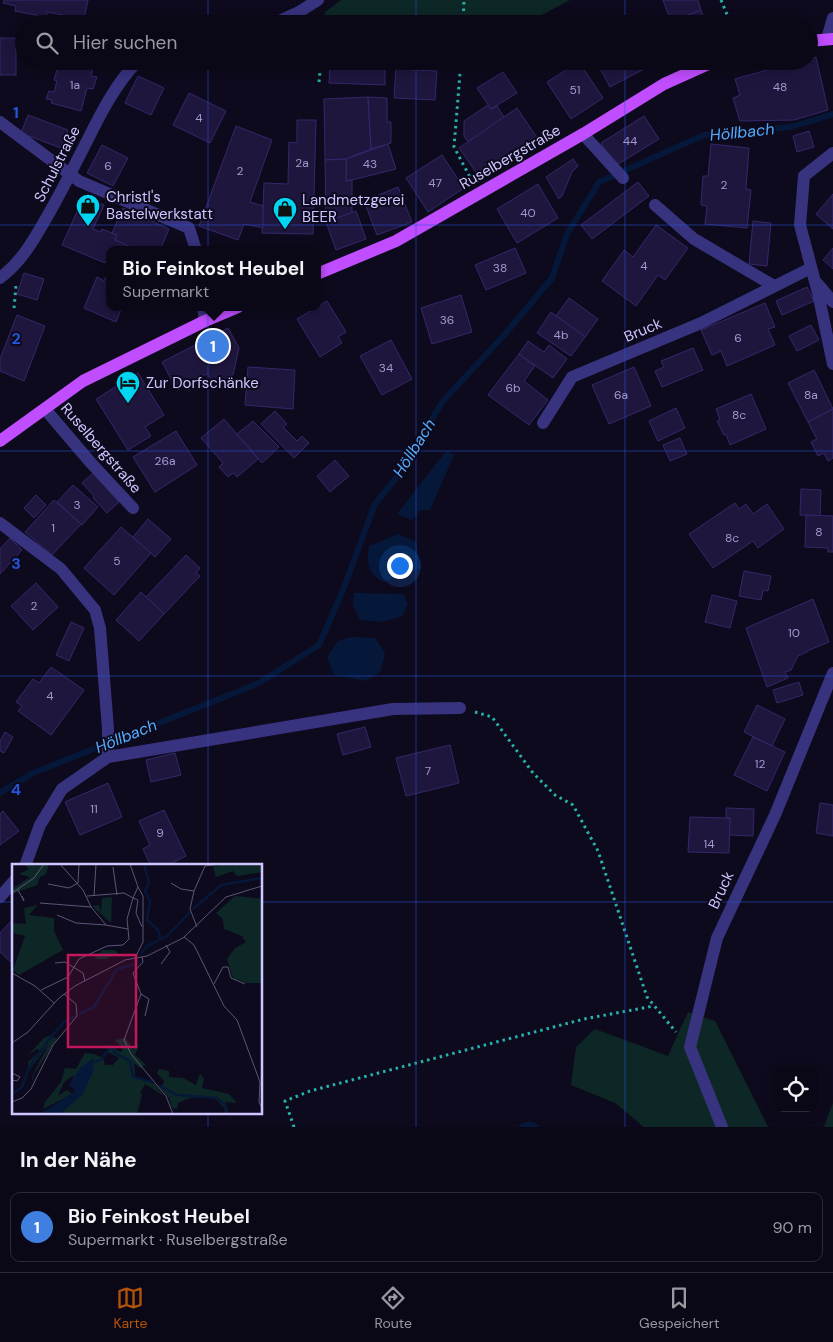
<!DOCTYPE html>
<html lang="de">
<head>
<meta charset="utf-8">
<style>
	body { margin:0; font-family:"DM Sans",sans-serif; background:#181623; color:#f1f3f6 }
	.controls { position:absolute; right:15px; bottom:15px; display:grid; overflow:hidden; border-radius:10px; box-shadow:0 2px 12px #0003 }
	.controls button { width:45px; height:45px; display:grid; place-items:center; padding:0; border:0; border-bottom:1px solid #2a2935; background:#0a0816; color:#f1f3f6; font:25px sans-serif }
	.you { position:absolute; left:399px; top:565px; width:18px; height:18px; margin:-12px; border:4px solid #fff; border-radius:50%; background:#1a73e8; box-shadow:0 0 0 8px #1a73e833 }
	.badge { display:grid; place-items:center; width:32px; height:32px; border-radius:50%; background:#b45309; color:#fff; font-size:16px; font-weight:700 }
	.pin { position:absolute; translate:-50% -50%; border:2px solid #fff; box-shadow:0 1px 5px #0006 }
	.popup { position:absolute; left:106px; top:246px; width:215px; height:65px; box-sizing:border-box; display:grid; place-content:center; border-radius:10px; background:#0a0816; filter:drop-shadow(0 1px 4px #0005); font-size:16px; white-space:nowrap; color:#999aa1 }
	.popup b { font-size:19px; color:#f1f3f6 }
	.popup::after { content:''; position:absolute; left:50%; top:100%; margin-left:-10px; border:10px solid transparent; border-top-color:#0a0816 }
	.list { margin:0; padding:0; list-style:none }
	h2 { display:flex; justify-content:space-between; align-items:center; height:65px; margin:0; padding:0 20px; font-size:21px }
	h2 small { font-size:16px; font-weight:400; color:#999aa1 }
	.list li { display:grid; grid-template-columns:32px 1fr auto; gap:15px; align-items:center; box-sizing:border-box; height:70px; margin:0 10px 10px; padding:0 10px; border:1px solid #2a2935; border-radius:10px }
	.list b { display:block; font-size:19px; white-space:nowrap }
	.list p { margin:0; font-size:16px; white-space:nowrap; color:#999aa1 }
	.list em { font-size:16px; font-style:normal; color:#999aa1 }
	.icon { flex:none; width:28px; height:28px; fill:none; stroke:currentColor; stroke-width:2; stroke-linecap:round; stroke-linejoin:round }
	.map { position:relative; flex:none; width:833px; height:1127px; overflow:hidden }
	.search { position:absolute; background:#0a0816; box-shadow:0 2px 12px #0003; left:15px; right:15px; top:15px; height:55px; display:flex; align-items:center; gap:12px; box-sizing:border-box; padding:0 18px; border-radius:28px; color:#999aa1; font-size:19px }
	.sheet { height:145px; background:#0a0816 }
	nav { display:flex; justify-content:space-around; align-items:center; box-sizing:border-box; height:70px; border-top:1px solid #2a2935; background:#0a0816; font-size:14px; color:#999aa1 }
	nav a { display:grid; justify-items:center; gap:2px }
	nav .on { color:#b45309 }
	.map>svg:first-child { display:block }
</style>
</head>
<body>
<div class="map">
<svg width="833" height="1127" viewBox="0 0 833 1127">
	<rect width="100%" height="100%" fill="#0e0a1d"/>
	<g fill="#0d2726">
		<polygon points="341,0 570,0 525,24 325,24 325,12"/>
		<polygon points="688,1012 715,1021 768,1127 644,1127 615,1103 571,1085 576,1047 595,1029 668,1056"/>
		<polygon points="833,1103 833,1127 824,1127"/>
	</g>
	<g fill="#06183a">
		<polygon points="446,451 454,455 430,510 420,510 412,520 397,514"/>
		<path d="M398,534L416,542L421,568L383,582C367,573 367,562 369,546Z"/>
		<polygon points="354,593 403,594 408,604 402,616 383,622 360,620 353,605"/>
		<polygon points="352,637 375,638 385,653 381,671 366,681 334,675 327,657 338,641"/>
	</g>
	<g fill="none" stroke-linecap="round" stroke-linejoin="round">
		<g stroke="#06183a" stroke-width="6">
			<polyline points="0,793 33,773 257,684 319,645 343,590 375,504 396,478 443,401 506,333 552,278 567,234 599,182 704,135 791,127 833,114"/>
			<path d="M522,1127C528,1124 531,1123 536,1127"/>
		</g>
	</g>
	<g fill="#1f163e" stroke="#35276b">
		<polygon points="4,0 88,0 84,19 47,12 46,17 15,11 16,6 3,3"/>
		<polygon points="663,0 698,0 701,10 671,22"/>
		<polygon points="701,10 706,24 664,24 671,22"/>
		<rect x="0" y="38" width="16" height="37"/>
		<polygon points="816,57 828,110 794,120 740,121 733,98 740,95 735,79 799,61 809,61 809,59"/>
		<polygon points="63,61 95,61 91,76 97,77 93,89 87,88 81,111 51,103 52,100 46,99 49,91 54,92 57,81 54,80 59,63 62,64"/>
		<polygon points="330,61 385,62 385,85 329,83"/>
		<polygon points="545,61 566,61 549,69"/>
		<polygon points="596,61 640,61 644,69 610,87"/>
		<polygon points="579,62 603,98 571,119 547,82"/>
		<polygon points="396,66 412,66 411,70 437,71 435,100 394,98"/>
		<polygon points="503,72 517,93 491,109 477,88"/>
		<polygon points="138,76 164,88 151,115 125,103"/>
		<polygon points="189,93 226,111 210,143 173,125"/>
		<polygon points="368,97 371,149 346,159 325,160 324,99"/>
		<polygon points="368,97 387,98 387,122 391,122 391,143 371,149"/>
		<polygon points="488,105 491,109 497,106 504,117 468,142 464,136 464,121"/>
		<polygon points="517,108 538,139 480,178 459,148"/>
		<polygon points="28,115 68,130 61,148 21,133"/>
		<polygon points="644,116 659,139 615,166 601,143"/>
		<polygon points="297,120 316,120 313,234 262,233 264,183 288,184 289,142 297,143"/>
		<polygon points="236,126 272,140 250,202 263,206 263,228 244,224 238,240 199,226"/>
		<polygon points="809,131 814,147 797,152 793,136"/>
		<polygon points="388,144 396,169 352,180 346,181 346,159"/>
		<polygon points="711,144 749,148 746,189 751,190 747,228 705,224 707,206 701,205 703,176 708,176"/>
		<polygon points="102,145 128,158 113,186 87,173"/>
		<polygon points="442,155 464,188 428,212 406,178"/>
		<polygon points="346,159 346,181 352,180 352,213 326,222 325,160"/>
		<polygon points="573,159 578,166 572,172 562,196 559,199 546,177"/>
		<polygon points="638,182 649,196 592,239 581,225"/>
		<polygon points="538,184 558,218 517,243 497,209"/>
		<polygon points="398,187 412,222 377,235 364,201"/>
		<polygon points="833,194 833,229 816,214"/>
		<polygon points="84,196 104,205 93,229 101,232 102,229 117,235 115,240 126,244 123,250 109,250 109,257 108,257 105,263 62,245"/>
		<polygon points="123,208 169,229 160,250 138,250 115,240 117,235 112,233"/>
		<polygon points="356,211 366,239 336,250 326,222"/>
		<polygon points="753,221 771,223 767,266 749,264"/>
		<polygon points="656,225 688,248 665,280 658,275 636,306 602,281 624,250 633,257"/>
		<polygon points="515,248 526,273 486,290 475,265"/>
		<polygon points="833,248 833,269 823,260"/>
		<polygon points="109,270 109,307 122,307 116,322 84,308 97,277 104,281"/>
		<polygon points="24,273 44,279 37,300 17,294"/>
		<polygon points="807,287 814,301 782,315 776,301"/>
		<polygon points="461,295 472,332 432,344 421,308"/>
		<polygon points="569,298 598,319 585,337 556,316"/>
		<polygon points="327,301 346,332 338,337 342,343 320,357 297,319"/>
		<polygon points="765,303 775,327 768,329 775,345 727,366 721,351 712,355 701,330"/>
		<polygon points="551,312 585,337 571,356 537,333"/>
		<polygon points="17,315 45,326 24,381 0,371 0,359"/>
		<polygon points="811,325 819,340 797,351 789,336"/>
		<polygon points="228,328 239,348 233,375 215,383 207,374 177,390 162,362"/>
		<polygon points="391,340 412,379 382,395 360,356"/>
		<polygon points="528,341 544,352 549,345 567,359 553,378 519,354"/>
		<polygon points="693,348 703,370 662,387 655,371 664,367 661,361"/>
		<polygon points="519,354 535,366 524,381 548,400 529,425 488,395"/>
		<polygon points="248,367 295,370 293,409 245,405"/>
		<polygon points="634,367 651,406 609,424 592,385"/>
		<polygon points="814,370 833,409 808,422 788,383"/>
		<polygon points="138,373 164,415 145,427 151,436 128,450 96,399"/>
		<polygon points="751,394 766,429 730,445 726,434 724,435 717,421 720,420 716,409"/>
		<polygon points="676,408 685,428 658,441 649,421"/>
		<polygon points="833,409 833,458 828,461 824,453 818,456 811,442 817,439 808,422"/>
		<polygon points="275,411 287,424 283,427 297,441 302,436 309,443 294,458 261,424"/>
		<polygon points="224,419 258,459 237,477 233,473 228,477 219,467 223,463 201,438"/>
		<polygon points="253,421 279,447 262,463 237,434"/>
		<polygon points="176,431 197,465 155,492 133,457"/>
		<polygon points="680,438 687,454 670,461 663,445"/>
		<polygon points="335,460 349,476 330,492 317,476"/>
		<polygon points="93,473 119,502 107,513 93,498 94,496 82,483"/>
		<polygon points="73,485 98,507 82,525 57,502"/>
		<polygon points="801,489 821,490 820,516 800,515"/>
		<polygon points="36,495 46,505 34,518 24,508"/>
		<polygon points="54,500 81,524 52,555 25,532"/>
		<polygon points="735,503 739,509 746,504 753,514 767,504 784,529 758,548 753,541 713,568 689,534"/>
		<polygon points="806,515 833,516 833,552 828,552 828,548 805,547"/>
		<polygon points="148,519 171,539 155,557 133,537"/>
		<polygon points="121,527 151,553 114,595 84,568"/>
		<polygon points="10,538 22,550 0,574 0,549"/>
		<polygon points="186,555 200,568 196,573 200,576 164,614 146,597"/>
		<polygon points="744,571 771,576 768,591 763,590 761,600 739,596"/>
		<polygon points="36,583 58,607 33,630 11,606"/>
		<polygon points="141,592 164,614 139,641 116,620"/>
		<polygon points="712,595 737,601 730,628 705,622"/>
		<polygon points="813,599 829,642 807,651 807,652 798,656 791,670 785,672 788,678 767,687 746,628"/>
		<polygon points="71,622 84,628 69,661 56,655"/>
		<polygon points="51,667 84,690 51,735 18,711 22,706 16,702 33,679 39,683"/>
		<polygon points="799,682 803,695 777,703 773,690"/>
		<polygon points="757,705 785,719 772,746 744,732"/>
		<polygon points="365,727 371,747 343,755 337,734"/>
		<polygon points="5,732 13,737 4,753 0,751 0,741"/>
		<polygon points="753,737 785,752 767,791 734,775"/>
		<polygon points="450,745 459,783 406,796 396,758"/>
		<polygon points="175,753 181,775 151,782 146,760"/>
		<polygon points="108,783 122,817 80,835 65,802"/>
		<polygon points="820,803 833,805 833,836 816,833"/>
		<polygon points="726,808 754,809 753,836 729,835 730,818 726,818"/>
		<polygon points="164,810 186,856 166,866 151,866 143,849 150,845 139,821"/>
		<polygon points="3,811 19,831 0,845 0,814"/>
		<polygon points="690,817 730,818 729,853 688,852"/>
		<polygon points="13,919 14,920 14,965 0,952 0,933"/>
	</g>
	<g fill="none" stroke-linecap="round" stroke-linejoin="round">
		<g stroke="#27b2ac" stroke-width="3" stroke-dasharray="2.5 4" stroke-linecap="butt">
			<polyline points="721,0 731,24"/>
			<polyline points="463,24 464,0"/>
			<polyline points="461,61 454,147 471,179"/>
			<polyline points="319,82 321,61"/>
			<polyline points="14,308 16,285"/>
			<polyline points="475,712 492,717 533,773 555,795 573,805 598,851 647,997 676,1032"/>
			<polyline points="294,1127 285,1101 310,1091 584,1019 654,1006"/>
		</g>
		<g stroke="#37337e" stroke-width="12">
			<polyline points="273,24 299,12 318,0"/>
			<polyline points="827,39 833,18"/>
			<polyline points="0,122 79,181 189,228 196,250"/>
			<polyline points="583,134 623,178"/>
			<polyline points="833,153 804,176 800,225 818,293 833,364"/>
			<polyline points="655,205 694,239 774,286"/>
			<path d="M0,278C20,263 32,243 44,222C60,195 73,168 87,141C101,113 116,83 138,61"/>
			<polyline points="817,283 833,302"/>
			<polyline points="203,307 205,321"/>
			<polyline points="45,409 91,463 133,508"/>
			<polyline points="543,423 572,377 701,323 811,268"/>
			<polyline points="0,523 61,569 95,610 100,628 108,729 108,757 62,789 40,825 25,866"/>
			<polyline points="108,757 393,709 460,708"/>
			<polyline points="0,897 14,881"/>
			<polyline points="722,1127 690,1047 717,938 775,815 833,673"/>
		</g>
		<g stroke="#c04dff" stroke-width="12">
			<polyline points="809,41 833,39"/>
			<polyline points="317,274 396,241 583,134 664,84 715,61"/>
			<polyline points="0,441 83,381 205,321 238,307"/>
		</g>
	</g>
	<path fill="none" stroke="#2654da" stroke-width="1" stroke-opacity="0.55" d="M208,0V24M416,0V24M625,0V24M208,61V866M416,61V1127M625,61V1127M0,225H833M0,451H833M0,676H833M0,902H14M261,902H833M208,1113V1127"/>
	<defs>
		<symbol id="shop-pin" viewBox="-11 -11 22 30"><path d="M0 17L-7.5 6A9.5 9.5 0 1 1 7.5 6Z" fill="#00d5f1" stroke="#0e0a1d"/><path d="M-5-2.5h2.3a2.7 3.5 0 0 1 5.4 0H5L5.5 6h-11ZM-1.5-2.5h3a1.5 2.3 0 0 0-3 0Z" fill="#111"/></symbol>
		<symbol id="hotel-pin" viewBox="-11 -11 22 30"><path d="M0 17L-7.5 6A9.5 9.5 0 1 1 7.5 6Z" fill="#00d5f1" stroke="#0e0a1d"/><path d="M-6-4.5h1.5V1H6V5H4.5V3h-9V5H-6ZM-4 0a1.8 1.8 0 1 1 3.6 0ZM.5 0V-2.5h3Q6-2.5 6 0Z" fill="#111"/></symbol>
	</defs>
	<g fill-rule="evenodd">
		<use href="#shop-pin" x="74" y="192" width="28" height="38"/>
		<use href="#shop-pin" x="271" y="195" width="28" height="38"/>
		<use href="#hotel-pin" x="114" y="369" width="28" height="38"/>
	</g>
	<g text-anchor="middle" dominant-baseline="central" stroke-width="4" stroke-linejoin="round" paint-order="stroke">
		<g font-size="12" fill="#a29acf">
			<text x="75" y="85">1a</text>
			<text x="780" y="87">48</text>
			<text x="575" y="90">51</text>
			<text x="199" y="118">4</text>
			<text x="630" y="141">44</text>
			<text x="302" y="163">2a</text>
			<text x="370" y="164">43</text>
			<text x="108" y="166">6</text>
			<text x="240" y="171">2</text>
			<text x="435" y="183">47</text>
			<text x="724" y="185">2</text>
			<text x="528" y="213">40</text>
			<text x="644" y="266">4</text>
			<text x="500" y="268">38</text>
			<text x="447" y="320">36</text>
			<text x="561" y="335">4b</text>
			<text x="738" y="338">6</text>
			<text x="386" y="368">34</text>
			<text x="513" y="388">6b</text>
			<text x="621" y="395">6a</text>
			<text x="811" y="395">8a</text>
			<text x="739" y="415">8c</text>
			<text x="165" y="461">26a</text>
			<text x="77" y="505">3</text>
			<text x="53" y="528">1</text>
			<text x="819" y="532">8</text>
			<text x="732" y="538">8c</text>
			<text x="117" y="561">5</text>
			<text x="34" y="606">2</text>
			<text x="794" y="633">10</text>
			<text x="50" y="696">4</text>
			<text x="760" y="764">12</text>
			<text x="428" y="771">7</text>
			<text x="94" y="809">11</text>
			<text x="160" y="833">9</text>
			<text x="709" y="844">14</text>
		</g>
		<g font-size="15" fill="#cec6ff" stroke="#0e0a1d">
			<text transform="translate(510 157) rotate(-30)">Ruselbergstraße</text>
			<text transform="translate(57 164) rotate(-63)">Schulstraße</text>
			<text transform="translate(643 330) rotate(-23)">Bruck</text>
			<text transform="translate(101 448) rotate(49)">Ruselbergstraße</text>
			<text transform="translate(721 890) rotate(-65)">Bruck</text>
		</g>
		<g font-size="15" fill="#cec6ff" stroke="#0e0a1d" text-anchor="start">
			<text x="106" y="197">Christl's<tspan x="106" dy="17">Bastelwerkstatt</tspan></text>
			<text x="302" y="200">Landmetzgerei<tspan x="302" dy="17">BEER</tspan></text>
			<text x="146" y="383">Zur Dorfschänke</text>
		</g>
		<g font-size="16" font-style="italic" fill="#54adff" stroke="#0e0a1d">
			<text transform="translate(742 132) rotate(-6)">Höllbach</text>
			<text transform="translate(414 448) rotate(-58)">Höllbach</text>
			<text transform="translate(126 736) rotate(-22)">Höllbach</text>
		</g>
	</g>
	<g transform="translate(12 864)">
		<rect width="250" height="250" fill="#0e0a1d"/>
		<path d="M6,0H20L25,2L29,0H41H37L34,10L28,13L25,21L0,30V25L18,13L7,10L17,5L12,0ZM211,0H250V8L225,12L221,7L204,13L201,3ZM223,32L250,35V119H234L221,114L215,95L223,84L234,78L230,72L212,65L211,55L204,49ZM100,33L99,59L80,42L87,41L89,49L90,34ZM26,41L17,51L42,54V67L51,86L7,111L1,106L13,72L0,69V59L14,60L12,44ZM90,86H103L106,89L94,95H82ZM39,171L45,175L22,210L19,223L21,210L37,180L17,206L16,198L28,187L25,185L15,192L32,174ZM114,174L121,186L124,180L127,181L123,191L134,201L128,204L122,199L123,213L143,220L152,232L133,220L128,229L130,230L125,250H48L71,229L77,215L69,203L61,218L59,219L62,211L52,218L46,232L55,226L60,230L31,245L33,238L49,218L53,204L64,205L73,189L82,190L91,194L93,201H101L107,194L96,188L99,183L109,188L111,185L103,176ZM147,205L157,207V213L171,214L184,221L188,210L192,214L190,224L217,230L225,239L213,238L217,250H212L213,245L205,236L196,233L178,234L166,239L165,245L160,244L157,234L146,221L150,222L152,217L145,209Z" fill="#0d2726"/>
		<path d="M82,194L81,208L70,231L48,250H28L62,228L63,226L57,221L69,203Z" fill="#06183a"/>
		<path fill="none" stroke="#06183a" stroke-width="2.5" d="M132,0L137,19L133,27L138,37L135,56L146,66L148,74M181,45L209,21L250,14M129,90L135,82L155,72L178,48M67,150L82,143L105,105L124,100L126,96M83,198L89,196L99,182L103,189L118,197L121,213L140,218M148,222L165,231L205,234L212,240L214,250M0,230L10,223L17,203L36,177L52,158L63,152"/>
		<path fill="none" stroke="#5b5577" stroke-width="1" d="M48,0L71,26L79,43L94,61L116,65M118,0L126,23L121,34L126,36L124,49L130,63M101,3L105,31M159,19L169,25L182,27M36,20L57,24L66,19L67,0M6,26L12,37L10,32M0,29L22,14L32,0M82,32L84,0M28,39L79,43M45,51L64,59L94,61M185,63L178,45L182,27L193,2L209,0M172,73L182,81L212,142L225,156L248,218L247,238L250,244M130,93L131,98L121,109L129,130L112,176L119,190L154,232L161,250M123,94L131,78V32L126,23M43,99L53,98L71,109L73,117M149,100L158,88L154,81M0,109L23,122L42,139M202,120L211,103H216L219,114L233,120M29,126L56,113L67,95L95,82L111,81L117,75L115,55L121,34L112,29L75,32M129,130L137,135L133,152M0,179L16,168L47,134L63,122L113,96L135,92L171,74L214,33L250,22M0,209L8,213L5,217L0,216M0,238L10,234L19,225L41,181L65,152L64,140L52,130"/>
		<path fill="#c2185b" fill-opacity="0.15" stroke="#c2185b" stroke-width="2.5" d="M56,91H124V183H56Z"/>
		<rect width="250" height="250" fill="none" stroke="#cec6ff" stroke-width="2.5"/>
	</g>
	<g font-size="16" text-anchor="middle" font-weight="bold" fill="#2654da" stroke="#0e0a1d" stroke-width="4" stroke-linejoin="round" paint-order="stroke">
		<text x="16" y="118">1</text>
		<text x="16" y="344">2</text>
		<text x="16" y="569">3</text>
		<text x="16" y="795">4</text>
	</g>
</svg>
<div class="controls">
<button><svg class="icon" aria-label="locate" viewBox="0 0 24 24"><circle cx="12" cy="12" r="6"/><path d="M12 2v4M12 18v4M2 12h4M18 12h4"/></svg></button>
</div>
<div class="you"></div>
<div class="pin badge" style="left:213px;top:346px;background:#3f7fe0">1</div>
<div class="popup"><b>Bio Feinkost Heubel</b>Supermarkt</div>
<div class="search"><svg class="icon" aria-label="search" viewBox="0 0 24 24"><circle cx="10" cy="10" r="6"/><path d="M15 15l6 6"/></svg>Hier suchen</div>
</div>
<section class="sheet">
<h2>In der Nähe<small></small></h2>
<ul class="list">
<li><span class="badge" style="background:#3f7fe0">1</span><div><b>Bio Feinkost Heubel</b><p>Supermarkt · Ruselbergstraße</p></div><em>90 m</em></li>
</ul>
</section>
<nav>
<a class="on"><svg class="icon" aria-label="map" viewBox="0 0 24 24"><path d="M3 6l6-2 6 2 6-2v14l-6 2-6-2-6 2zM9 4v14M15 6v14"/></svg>Karte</a>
<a><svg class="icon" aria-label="directions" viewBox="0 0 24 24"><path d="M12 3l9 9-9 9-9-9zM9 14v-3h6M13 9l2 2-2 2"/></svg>Route</a>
<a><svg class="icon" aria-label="saved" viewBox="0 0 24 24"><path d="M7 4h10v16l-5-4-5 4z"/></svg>Gespeichert</a>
</nav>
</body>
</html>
